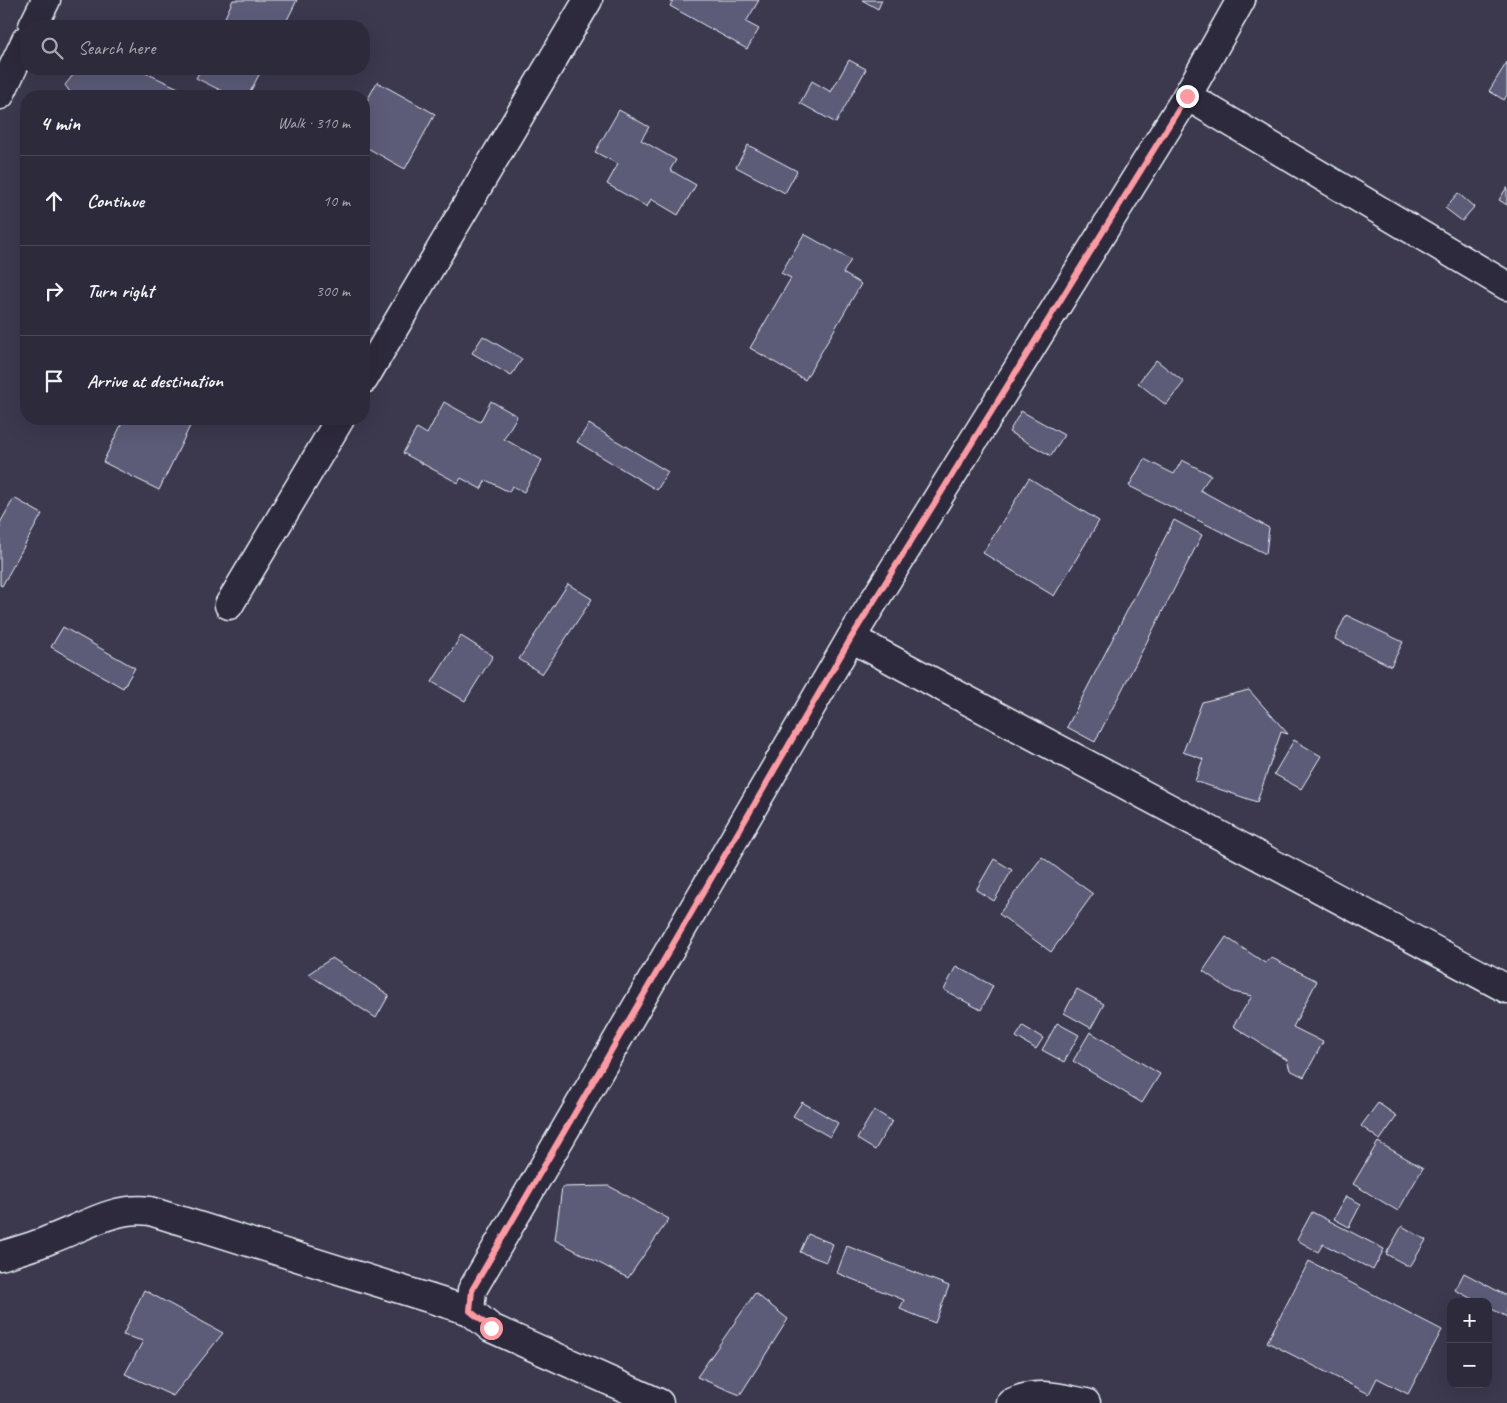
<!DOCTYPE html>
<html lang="en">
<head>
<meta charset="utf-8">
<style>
	body { margin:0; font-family:Caveat,sans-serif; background:#353342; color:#f1f3f6 }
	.controls { position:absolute; right:15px; bottom:15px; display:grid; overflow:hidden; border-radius:10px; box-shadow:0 5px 20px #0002 }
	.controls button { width:45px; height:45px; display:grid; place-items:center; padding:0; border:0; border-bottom:1px solid #484755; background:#2d2b3b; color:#f1f3f6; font:25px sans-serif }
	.stop { position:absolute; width:15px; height:15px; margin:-11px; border:4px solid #ff9aa2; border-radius:50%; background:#fff }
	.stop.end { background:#ff9aa2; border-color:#fff; box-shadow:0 1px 5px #0008 }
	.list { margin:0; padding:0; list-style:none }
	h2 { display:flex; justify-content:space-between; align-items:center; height:65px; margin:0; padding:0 20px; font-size:21px }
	h2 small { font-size:16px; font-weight:400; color:#a7a7af }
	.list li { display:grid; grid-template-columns:32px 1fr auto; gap:15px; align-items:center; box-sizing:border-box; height:90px; padding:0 20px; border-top:1px solid #484755 }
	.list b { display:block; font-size:19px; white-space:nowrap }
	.list em { font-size:16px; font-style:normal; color:#a7a7af }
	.icon { flex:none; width:28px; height:28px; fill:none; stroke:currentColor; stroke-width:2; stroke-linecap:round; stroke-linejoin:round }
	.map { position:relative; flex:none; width:1507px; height:1403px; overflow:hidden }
	.search { position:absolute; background:#2d2b3b; box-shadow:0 5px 20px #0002; left:20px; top:20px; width:350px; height:55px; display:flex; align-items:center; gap:12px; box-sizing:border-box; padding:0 18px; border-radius:20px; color:#a7a7af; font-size:19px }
	.panel { position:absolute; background:#2d2b3b; box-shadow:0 5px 20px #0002; left:20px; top:90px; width:350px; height:335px; border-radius:20px }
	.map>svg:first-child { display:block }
</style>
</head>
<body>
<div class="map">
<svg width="1507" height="1403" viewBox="0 0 1507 1403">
	<rect width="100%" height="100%" fill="#3c394f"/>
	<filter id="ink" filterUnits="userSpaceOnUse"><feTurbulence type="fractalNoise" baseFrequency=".02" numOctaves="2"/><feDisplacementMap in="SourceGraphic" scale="10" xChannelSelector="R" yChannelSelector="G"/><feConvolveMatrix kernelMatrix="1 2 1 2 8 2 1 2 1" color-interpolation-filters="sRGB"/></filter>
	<g filter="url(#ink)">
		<g fill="#5c5c79" stroke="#e8f1f8">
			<polygon points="233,0 297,0 284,26 221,26"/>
			<polygon points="673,0 759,0 746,22 759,29 747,49 670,6"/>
			<polygon points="862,0 882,0 878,9"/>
			<polygon points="849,60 866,69 836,123 800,103 812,81 831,92"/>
			<polygon points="1507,62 1507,95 1504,100 1489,91"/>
			<polygon points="78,69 137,69 185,91 183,96 73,96 65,85"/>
			<polygon points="201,69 262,69 248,96 232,96 196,78"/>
			<polygon points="377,82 435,114 405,169 364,146 364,106"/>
			<polygon points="619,110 649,127 641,140 676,160 670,170 696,185 678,215 651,199 647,207 607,184 618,164 595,152"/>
			<polygon points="748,145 797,171 785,193 736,167"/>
			<polygon points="1507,187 1507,205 1499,200"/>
			<polygon points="1458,193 1474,207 1462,221 1445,208"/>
			<polygon points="804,234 851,260 843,273 861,284 805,380 750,348 791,278 781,273"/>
			<polygon points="483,336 522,359 511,376 472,353"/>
			<polygon points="1156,360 1184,382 1166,405 1138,383"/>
			<polygon points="491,401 517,416 504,439 542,460 524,492 512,486 509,492 486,480 481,489 461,478 458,483 403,453 417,428 427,434 444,402 480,422"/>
			<polygon points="1021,411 1064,435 1051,456 1009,432"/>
			<polygon points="124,419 184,419 192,422 159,490 103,462"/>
			<polygon points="589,424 668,472 657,490 577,442"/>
			<polygon points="1144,459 1174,474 1182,460 1211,475 1200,490 1269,528 1266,554 1129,486"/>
			<polygon points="1029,478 1099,521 1054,596 983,553"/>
			<polygon points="14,498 42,514 2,586 0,585 0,523"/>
			<polygon points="1174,520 1202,535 1095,742 1067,727"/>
			<polygon points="568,584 592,599 542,674 519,659"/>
			<polygon points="1346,615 1403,642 1391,666 1335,639"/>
			<polygon points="63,627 135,668 123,688 51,647"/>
			<polygon points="461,636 493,656 465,701 432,682"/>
			<polygon points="1249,690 1288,734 1281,732 1257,802 1195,781 1203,759 1183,752 1202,702"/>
			<polygon points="1294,740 1321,756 1301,789 1274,774"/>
			<polygon points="1042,857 1093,894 1051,952 999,914"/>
			<polygon points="994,859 1012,870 994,901 976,890"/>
			<polygon points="1226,937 1265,963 1272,958 1317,981 1293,1027 1323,1042 1304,1077 1290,1070 1287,1060 1233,1026 1252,996 1233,992 1203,971"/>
			<polygon points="332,958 389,995 376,1018 308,974"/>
			<polygon points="956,966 993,986 981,1010 944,990"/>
			<polygon points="1077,989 1104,1004 1091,1028 1064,1013"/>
			<polygon points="1057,1023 1079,1035 1064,1062 1042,1050"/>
			<polygon points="1023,1026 1043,1038 1036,1049 1016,1037"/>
			<polygon points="1090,1032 1160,1074 1142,1103 1073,1061"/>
			<polygon points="802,1102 838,1123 830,1137 793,1116"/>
			<polygon points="1378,1103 1397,1116 1380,1140 1361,1126"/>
			<polygon points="874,1110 892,1121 875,1150 857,1139"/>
			<polygon points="1378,1142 1423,1168 1398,1211 1353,1184"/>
			<polygon points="609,1186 669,1219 628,1278 555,1240 562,1187"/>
			<polygon points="1346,1196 1361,1204 1349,1227 1334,1219"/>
			<polygon points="1312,1212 1384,1249 1373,1270 1323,1244 1318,1252 1297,1240"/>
			<polygon points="1402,1226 1426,1240 1410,1267 1386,1254"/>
			<polygon points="808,1234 833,1244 826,1262 800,1252"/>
			<polygon points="847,1246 949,1286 935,1323 900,1309 904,1300 837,1273"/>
			<polygon points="1309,1261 1442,1330 1408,1394 1377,1378 1369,1394 1267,1342"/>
			<polygon points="1464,1273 1507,1296 1507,1317 1488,1307 1488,1302 1478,1302 1455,1290"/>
			<polygon points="144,1290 223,1333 173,1396 125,1374 143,1341 123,1335"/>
			<polygon points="755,1293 788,1319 740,1395 697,1377"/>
		</g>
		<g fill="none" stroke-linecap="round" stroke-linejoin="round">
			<defs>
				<g id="minor">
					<polyline points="33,26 46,0"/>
					<polyline points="0,95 26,40"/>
					<polyline points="1187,96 1507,286"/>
					<polyline points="364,379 588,0"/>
					<polyline points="229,605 340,419"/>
					<polyline points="851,638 1507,989"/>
					<path d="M0,1256C17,1251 35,1246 51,1239C84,1227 114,1206 150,1211L470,1311L491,1328L659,1403"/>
					<polyline points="470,1311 472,1290 851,638 1187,96 1241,0"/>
					<path d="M1011,1403C1036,1390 1061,1398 1086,1403"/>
				</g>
			</defs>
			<use href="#minor" stroke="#e8f1f8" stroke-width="31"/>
			<use href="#minor" stroke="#2f2a3d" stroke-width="28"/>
		</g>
	</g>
	<g fill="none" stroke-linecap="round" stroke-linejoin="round" filter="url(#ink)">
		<polyline stroke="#ff9aa2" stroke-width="6" points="491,1328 470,1311 472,1290 851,638 1187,96"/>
	</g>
</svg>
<div class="controls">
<button>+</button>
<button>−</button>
</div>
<div class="stop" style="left:491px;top:1328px"></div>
<div class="stop end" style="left:1187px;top:96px"></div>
<div class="search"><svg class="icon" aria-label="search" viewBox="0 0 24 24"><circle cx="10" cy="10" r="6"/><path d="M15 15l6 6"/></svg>Search here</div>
<section class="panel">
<h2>4 min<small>Walk · 310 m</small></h2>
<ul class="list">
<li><svg class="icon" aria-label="ahead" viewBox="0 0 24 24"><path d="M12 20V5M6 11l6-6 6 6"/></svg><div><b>Continue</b></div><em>10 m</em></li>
<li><svg class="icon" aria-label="right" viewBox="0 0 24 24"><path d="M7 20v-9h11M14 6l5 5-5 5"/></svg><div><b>Turn right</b></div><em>300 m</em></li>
<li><svg class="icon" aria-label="arrive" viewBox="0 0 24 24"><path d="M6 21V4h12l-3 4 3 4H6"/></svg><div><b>Arrive at destination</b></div></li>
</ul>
</section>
</div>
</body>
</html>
